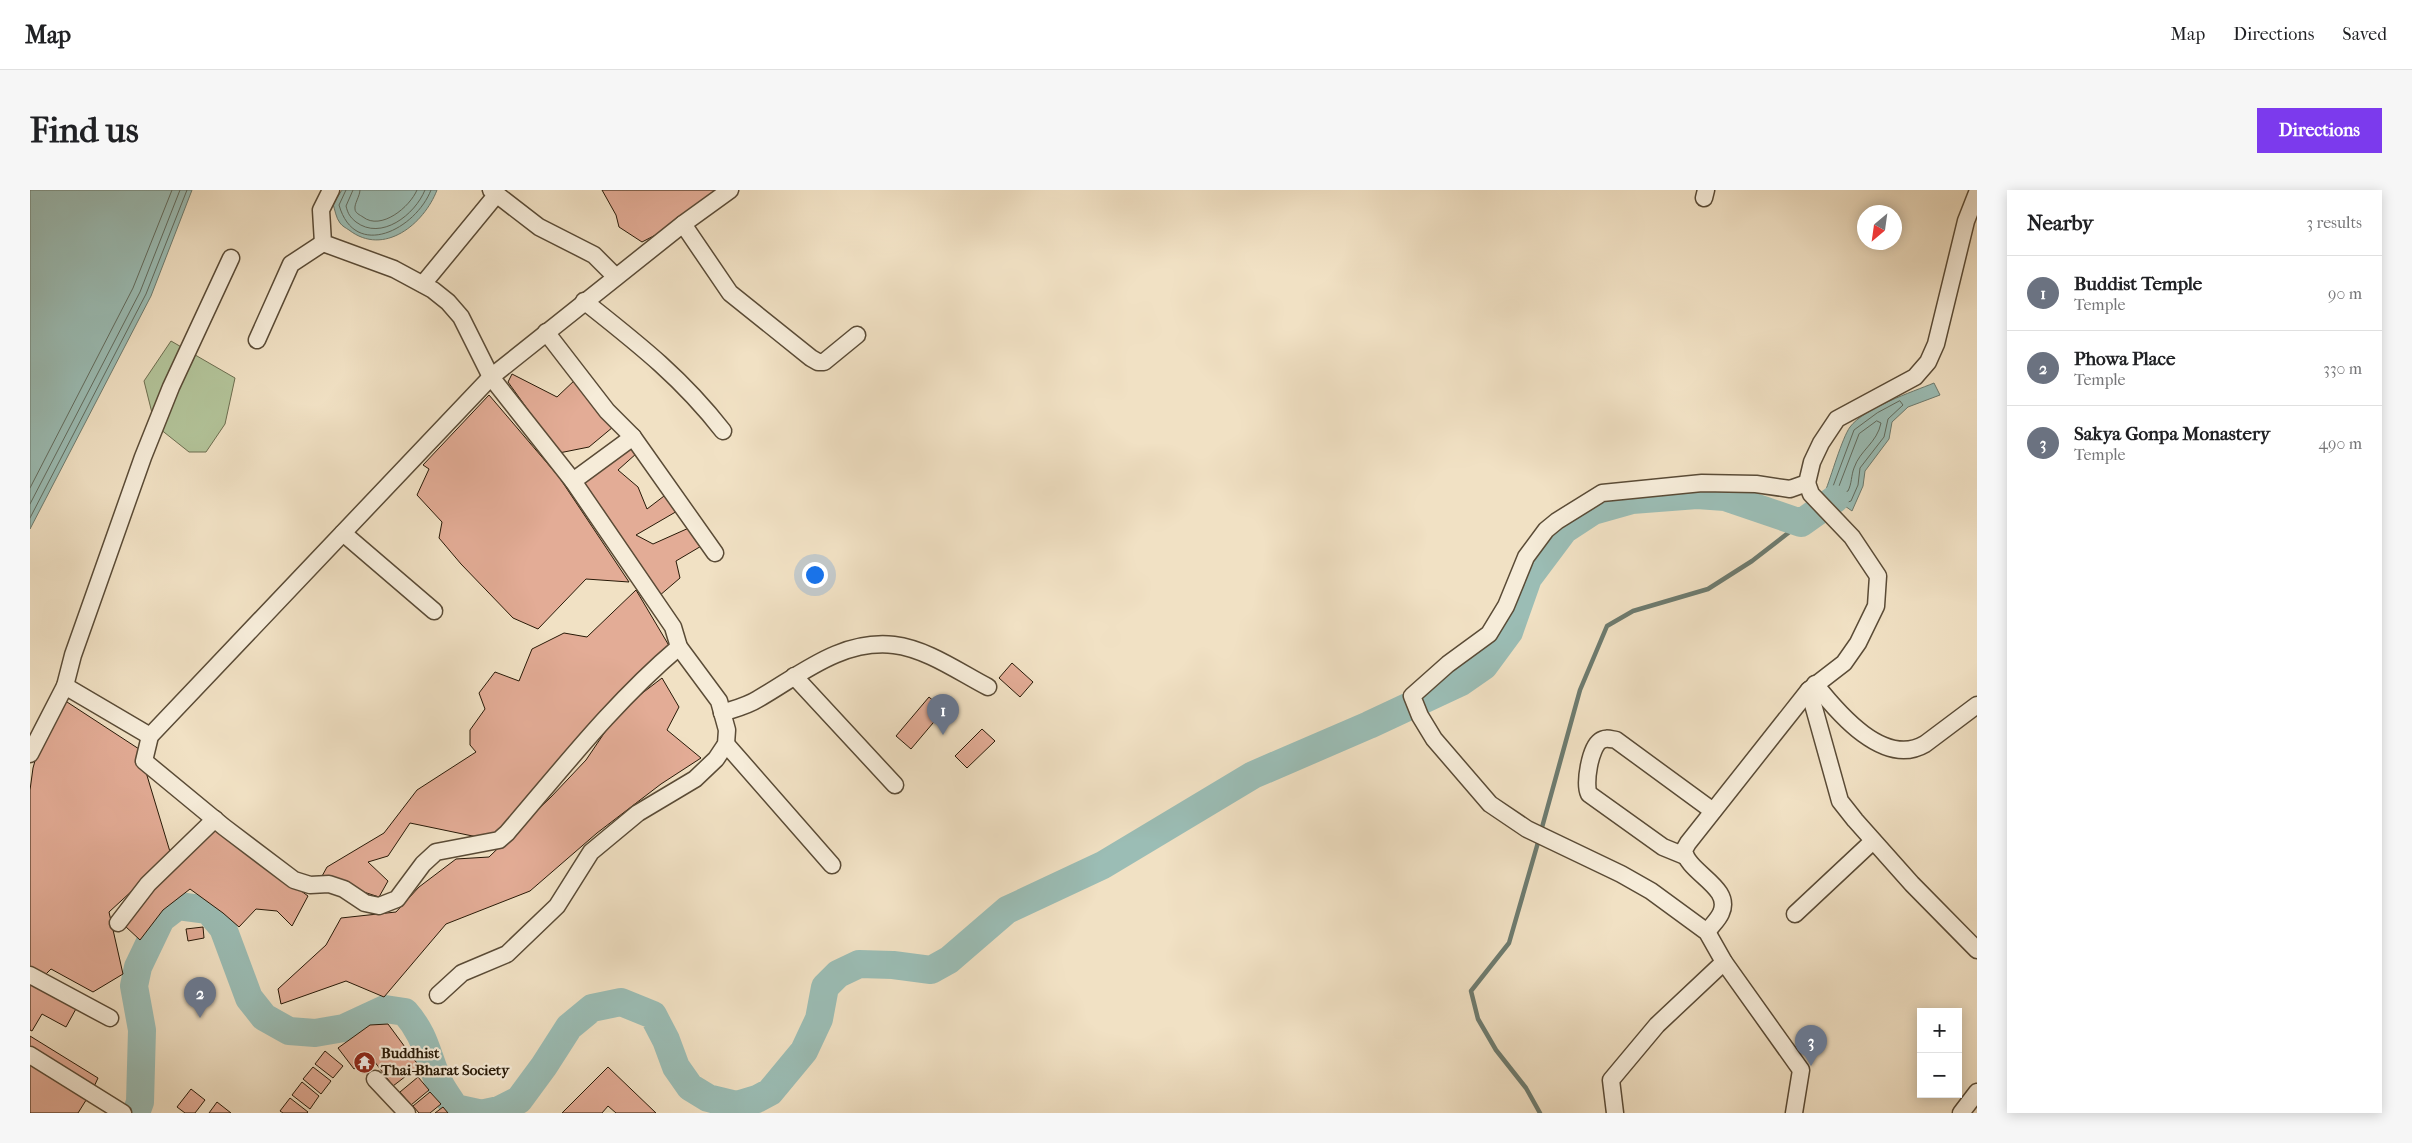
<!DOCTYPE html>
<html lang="en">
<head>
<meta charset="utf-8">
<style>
	body { margin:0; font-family:"IM FELL French Canon",serif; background:#f6f6f6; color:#202124 }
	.controls { position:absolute; right:15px; bottom:15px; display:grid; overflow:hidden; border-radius:0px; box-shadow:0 2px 12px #0003 }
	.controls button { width:45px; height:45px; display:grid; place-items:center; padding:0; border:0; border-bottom:1px solid #e0e0e0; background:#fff; color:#202124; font:25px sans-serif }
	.compass { position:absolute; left:1827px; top:15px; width:45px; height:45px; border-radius:50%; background:#fff; box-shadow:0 2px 12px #0003; rotate:209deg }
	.you { position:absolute; left:784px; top:384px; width:18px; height:18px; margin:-12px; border:4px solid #fff; border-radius:50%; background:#1a73e8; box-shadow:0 0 0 8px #1a73e833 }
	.badge { display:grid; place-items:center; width:32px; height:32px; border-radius:50%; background:#7c3aed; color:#fff; font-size:16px; font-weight:700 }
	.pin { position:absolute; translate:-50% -41px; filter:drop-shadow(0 1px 2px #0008) }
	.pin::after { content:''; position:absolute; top:26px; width:18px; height:15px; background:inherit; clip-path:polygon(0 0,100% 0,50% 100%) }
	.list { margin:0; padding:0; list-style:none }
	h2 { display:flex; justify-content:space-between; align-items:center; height:65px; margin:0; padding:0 20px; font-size:21px }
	h2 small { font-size:16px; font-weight:400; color:#757577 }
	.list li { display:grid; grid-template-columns:32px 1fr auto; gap:15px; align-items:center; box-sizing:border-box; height:75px; padding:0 20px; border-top:1px solid #e0e0e0 }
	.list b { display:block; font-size:19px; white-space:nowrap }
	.list p { margin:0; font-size:16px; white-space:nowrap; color:#757577 }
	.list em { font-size:16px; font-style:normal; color:#757577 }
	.map { position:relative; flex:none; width:1947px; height:923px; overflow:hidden; border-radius:0px }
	header { display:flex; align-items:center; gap:30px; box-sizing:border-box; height:70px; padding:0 25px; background:#fff; border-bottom:1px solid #e0e0e0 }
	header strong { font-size:24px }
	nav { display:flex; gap:28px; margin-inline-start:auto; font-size:18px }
	.intro { display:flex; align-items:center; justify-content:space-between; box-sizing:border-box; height:120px; padding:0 30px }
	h1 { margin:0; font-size:35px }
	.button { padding:12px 22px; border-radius:0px; background:#7c3aed; color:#fff; font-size:18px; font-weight:700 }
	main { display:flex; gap:30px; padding:0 30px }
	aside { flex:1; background:#fff; border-radius:0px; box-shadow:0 2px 12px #0003 }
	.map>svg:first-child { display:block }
</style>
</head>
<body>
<header>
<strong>Map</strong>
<nav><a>Map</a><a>Directions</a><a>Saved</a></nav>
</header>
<div class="intro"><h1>Find us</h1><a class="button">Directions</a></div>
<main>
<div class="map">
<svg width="1947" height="923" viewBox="0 0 1947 923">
	<rect width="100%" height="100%" fill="#f1e1c4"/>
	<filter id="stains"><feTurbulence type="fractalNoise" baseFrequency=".004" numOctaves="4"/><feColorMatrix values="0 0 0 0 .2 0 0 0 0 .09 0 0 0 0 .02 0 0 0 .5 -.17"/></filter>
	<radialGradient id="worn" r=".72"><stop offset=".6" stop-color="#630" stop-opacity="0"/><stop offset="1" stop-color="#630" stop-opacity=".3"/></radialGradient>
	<polygon fill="#b3c49a" stroke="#6d6e50" points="141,151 205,188 195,234 176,262 159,262 125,235 114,191"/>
	<g fill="#9bbdb5" stroke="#6d7b6f">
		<polygon points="0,0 162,0 121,106 0,339"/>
		<path d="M312,0H407C394,34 354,67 319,40C316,38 312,36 310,33C306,28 305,20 303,14Z"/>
		<path d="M1904,193L1910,205L1878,217L1862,232L1859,249L1835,281L1833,296L1822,321L1795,302C1801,287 1812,248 1820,237C1834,218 1882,202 1904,193Z"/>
	</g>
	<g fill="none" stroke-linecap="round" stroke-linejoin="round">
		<g stroke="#616b5e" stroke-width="1">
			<path d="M316,0L309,15C325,71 386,39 401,0"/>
			<path d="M323,0L316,16C318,24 320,27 326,32C351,51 385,25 395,0"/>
			<path d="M330,0C330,6 324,14 325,19C325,23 330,25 333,27C351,41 380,17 387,0"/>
			<polygon points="1870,211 1873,215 1858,229 1854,247 1830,278 1828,295 1821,311 1818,312 1802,299 1824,240 1847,223"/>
			<path d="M1847,231L1851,233C1847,253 1830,260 1824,278C1821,286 1822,293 1818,301L1815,302L1809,296L1829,244Z"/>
			<polyline points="0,298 103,98 142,0"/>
			<polyline points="0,314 110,102 150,0"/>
			<polyline points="0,328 116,104 157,0"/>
		</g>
		<g stroke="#6d7b6f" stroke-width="4.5">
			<polyline points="1511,641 1550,500 1577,436 1603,421 1678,399 1722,371 1771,333"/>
			<polyline points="1509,649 1479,753 1441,801 1448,829 1466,860 1496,898 1510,923"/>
		</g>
		<g stroke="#9bbdb5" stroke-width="28">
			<path d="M106,923L110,912L112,840L104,796L108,777L131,729L148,716L178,720L193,738L219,808L234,827L259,841L285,843L314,838L355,819L375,822C395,845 396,861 407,888C411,898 419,908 425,918L448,923"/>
			<polyline points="455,923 469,920 489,910 514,876 539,837 562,818 591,812 623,825 636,850 646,877 660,897 678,908 707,915 727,909 740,902 774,861 789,829 795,797 808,784 829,774 863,775 901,780 919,770 977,720 1073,675 1223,585 1339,535 1431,492 1454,476 1479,442 1498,388 1534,340 1563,321 1602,310 1667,305 1695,307 1771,333 1805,309"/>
		</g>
	</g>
	<g fill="#e3ac96" stroke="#271907">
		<polygon points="572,0 685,0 639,38 612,52 589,37 586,25"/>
		<polygon points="482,184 527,207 547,188 583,237 559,257 529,263 478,192"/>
		<polygon points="459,205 529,287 599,392 556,389 508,439 483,428 431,374 409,348 412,332 387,305 399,279 393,275"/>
		<polygon points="600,256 607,263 588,280 608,297 617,319 638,303 649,320 606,345 623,354 661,337 673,355 646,371 650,388 629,406 553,292"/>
		<polygon points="606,400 641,459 587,506 541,555 471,643 457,649 380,633 358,666 338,672 358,691 349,707 291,688 297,677 354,643 387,600 446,562 440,555 440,540 455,519 449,503 465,482 489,491 502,459 534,443 557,447"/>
		<polygon points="982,473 1003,492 990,507 969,488"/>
		<polygon points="632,488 649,517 637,540 671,568 631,594 567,643 500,701 416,734 354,807 316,791 251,814 248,799 296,755 311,728 366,722 389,697 426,669 459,667 521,607 556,570 577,539 602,511"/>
		<polygon points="899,507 914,520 881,559 866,546"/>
		<polygon points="34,510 109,559 141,665 79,722 93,784 63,802 21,779 13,787 0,779 0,600 3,578 10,553"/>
		<polygon points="952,539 965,551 937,578 925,566"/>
		<polygon points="185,638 278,706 262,736 247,721 226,719 209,737 193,723 160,699 133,720 110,750 95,736 125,694"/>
		<polygon points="173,737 174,748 158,751 156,739"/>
		<polygon points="0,790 47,817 36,837 12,824 2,841 0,840"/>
		<polygon points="358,834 389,876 363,896 341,867 324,879 308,858 340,835"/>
		<polygon points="0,846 68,888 62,901 0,864"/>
		<polygon points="295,861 313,876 303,888 285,874"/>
		<polygon points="0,873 58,907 48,923 0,923"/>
		<polygon points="283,877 301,891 291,904 273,889"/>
		<polygon points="578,877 626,923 586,923 578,916 572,923 532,923"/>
		<polygon points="388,887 399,900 381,915 370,902"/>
		<polygon points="272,892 289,906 280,919 262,905"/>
		<polygon points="161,899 175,910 165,923 155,923 147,917"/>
		<polygon points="400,902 411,914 400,923 389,923 383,916"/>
		<polygon points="260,908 278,922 277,923 253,923 250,921"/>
		<polygon points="187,912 201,923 179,923"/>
		<polygon points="413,917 418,923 405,923"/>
	</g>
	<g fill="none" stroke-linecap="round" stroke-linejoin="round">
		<defs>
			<g id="minor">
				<polyline points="301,0 291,20 293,53 364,79 403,100 418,112 431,127 461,187 543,291 643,437 649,457 689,511 697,540 696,554 686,569 665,589 608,623 561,662 527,716 477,764 432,783 408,805"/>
				<polyline points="461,0 509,37 564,65 586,87"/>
				<polyline points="1674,8 1676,0"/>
				<polyline points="653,34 700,103 781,168 788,172 794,172 827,145"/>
				<polyline points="393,94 467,4"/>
				<path d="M554,111C607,153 651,187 693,241"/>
				<polyline points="516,142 577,221 603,247 685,363"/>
				<polyline points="227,150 261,74 293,53"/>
				<polyline points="543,291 603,247"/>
				<polyline points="1777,293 1781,304 1822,347 1848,386 1846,416 1828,453 1814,473 1779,500 1810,611 1825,630 1882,694 1947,760"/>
				<polyline points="313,343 404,421"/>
				<path d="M649,457C584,512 532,579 477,643L469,650L406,662L393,674L367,709L349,716L335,713L314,699L299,694L280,695L264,690L194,637L114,571L120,546L461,187L653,34L700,0"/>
				<polyline points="764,486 865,595"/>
				<path d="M1785,494C1808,523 1854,578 1895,554L1947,515"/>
				<polyline points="35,496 43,465 113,267 141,197 201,68"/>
				<path d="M692,523C704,519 717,516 728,509C770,485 811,449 864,455C897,459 929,482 958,497"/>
				<polyline points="696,554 802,675"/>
				<polyline points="0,564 35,496 120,546"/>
				<path d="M1655,666L1633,657L1559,604C1554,594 1560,558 1570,551C1575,547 1580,549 1586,550L1683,621"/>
				<polyline points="1765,724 1843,651"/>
				<polyline points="88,733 118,694 185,629"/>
				<path d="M1677,742C1681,736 1688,730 1691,723C1703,697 1657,683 1654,660L1658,653L1779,500"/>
				<polyline points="0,785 80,828"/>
				<polyline points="0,865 93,923"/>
				<polyline points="345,889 377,923"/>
				<polyline points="1585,923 1581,890 1627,835 1694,772"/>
				<polyline points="1764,923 1771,880 1694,772 1677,742 1621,701 1591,684 1497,639 1460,614 1404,549 1390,526 1382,506 1418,474 1459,444 1476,416 1496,367 1516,340 1527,331 1572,303 1672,293 1726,294 1760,299 1777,293 1782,272 1791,253 1807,229 1885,187 1898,172 1906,154 1936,31 1947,3"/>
				<polyline points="1931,923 1947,902"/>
			</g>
		</defs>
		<use href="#minor" stroke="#5a4b36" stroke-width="19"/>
		<use href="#minor" stroke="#f6ecd9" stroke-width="16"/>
	</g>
	<defs>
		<symbol id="temple-disc" viewBox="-11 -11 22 22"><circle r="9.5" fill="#8f2418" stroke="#f6ecd9"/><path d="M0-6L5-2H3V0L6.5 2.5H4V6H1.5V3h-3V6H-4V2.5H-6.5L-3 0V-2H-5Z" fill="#fff"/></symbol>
	</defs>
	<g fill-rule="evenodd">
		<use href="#temple-disc" x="322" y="860" width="25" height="25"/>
	</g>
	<g text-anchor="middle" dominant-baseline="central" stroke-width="4.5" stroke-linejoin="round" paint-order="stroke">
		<g font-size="15" font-weight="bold" fill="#271907" stroke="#f6ecd9" text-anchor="start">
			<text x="351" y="863">Buddhist<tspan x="351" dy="17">Thai-Bharat Society</tspan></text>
		</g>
	</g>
	<rect width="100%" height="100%" filter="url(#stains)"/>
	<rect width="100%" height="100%" fill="url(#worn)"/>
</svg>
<div class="controls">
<button>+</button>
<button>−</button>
</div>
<svg class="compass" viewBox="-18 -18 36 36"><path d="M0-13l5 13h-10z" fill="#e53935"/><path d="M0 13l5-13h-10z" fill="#757577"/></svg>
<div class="you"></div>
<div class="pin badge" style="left:913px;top:545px;background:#6b7280">1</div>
<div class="pin badge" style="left:170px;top:828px;background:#6b7280">2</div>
<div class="pin badge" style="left:1781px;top:876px;background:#6b7280">3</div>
</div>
<aside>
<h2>Nearby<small>3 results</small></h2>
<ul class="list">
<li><span class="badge" style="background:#6b7280">1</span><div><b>Buddist Temple</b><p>Temple</p></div><em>90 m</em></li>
<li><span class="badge" style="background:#6b7280">2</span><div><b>Phowa Place</b><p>Temple</p></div><em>330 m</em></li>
<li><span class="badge" style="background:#6b7280">3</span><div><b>Sakya Gonpa Monastery</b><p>Temple</p></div><em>490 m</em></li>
</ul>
</aside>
</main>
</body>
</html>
